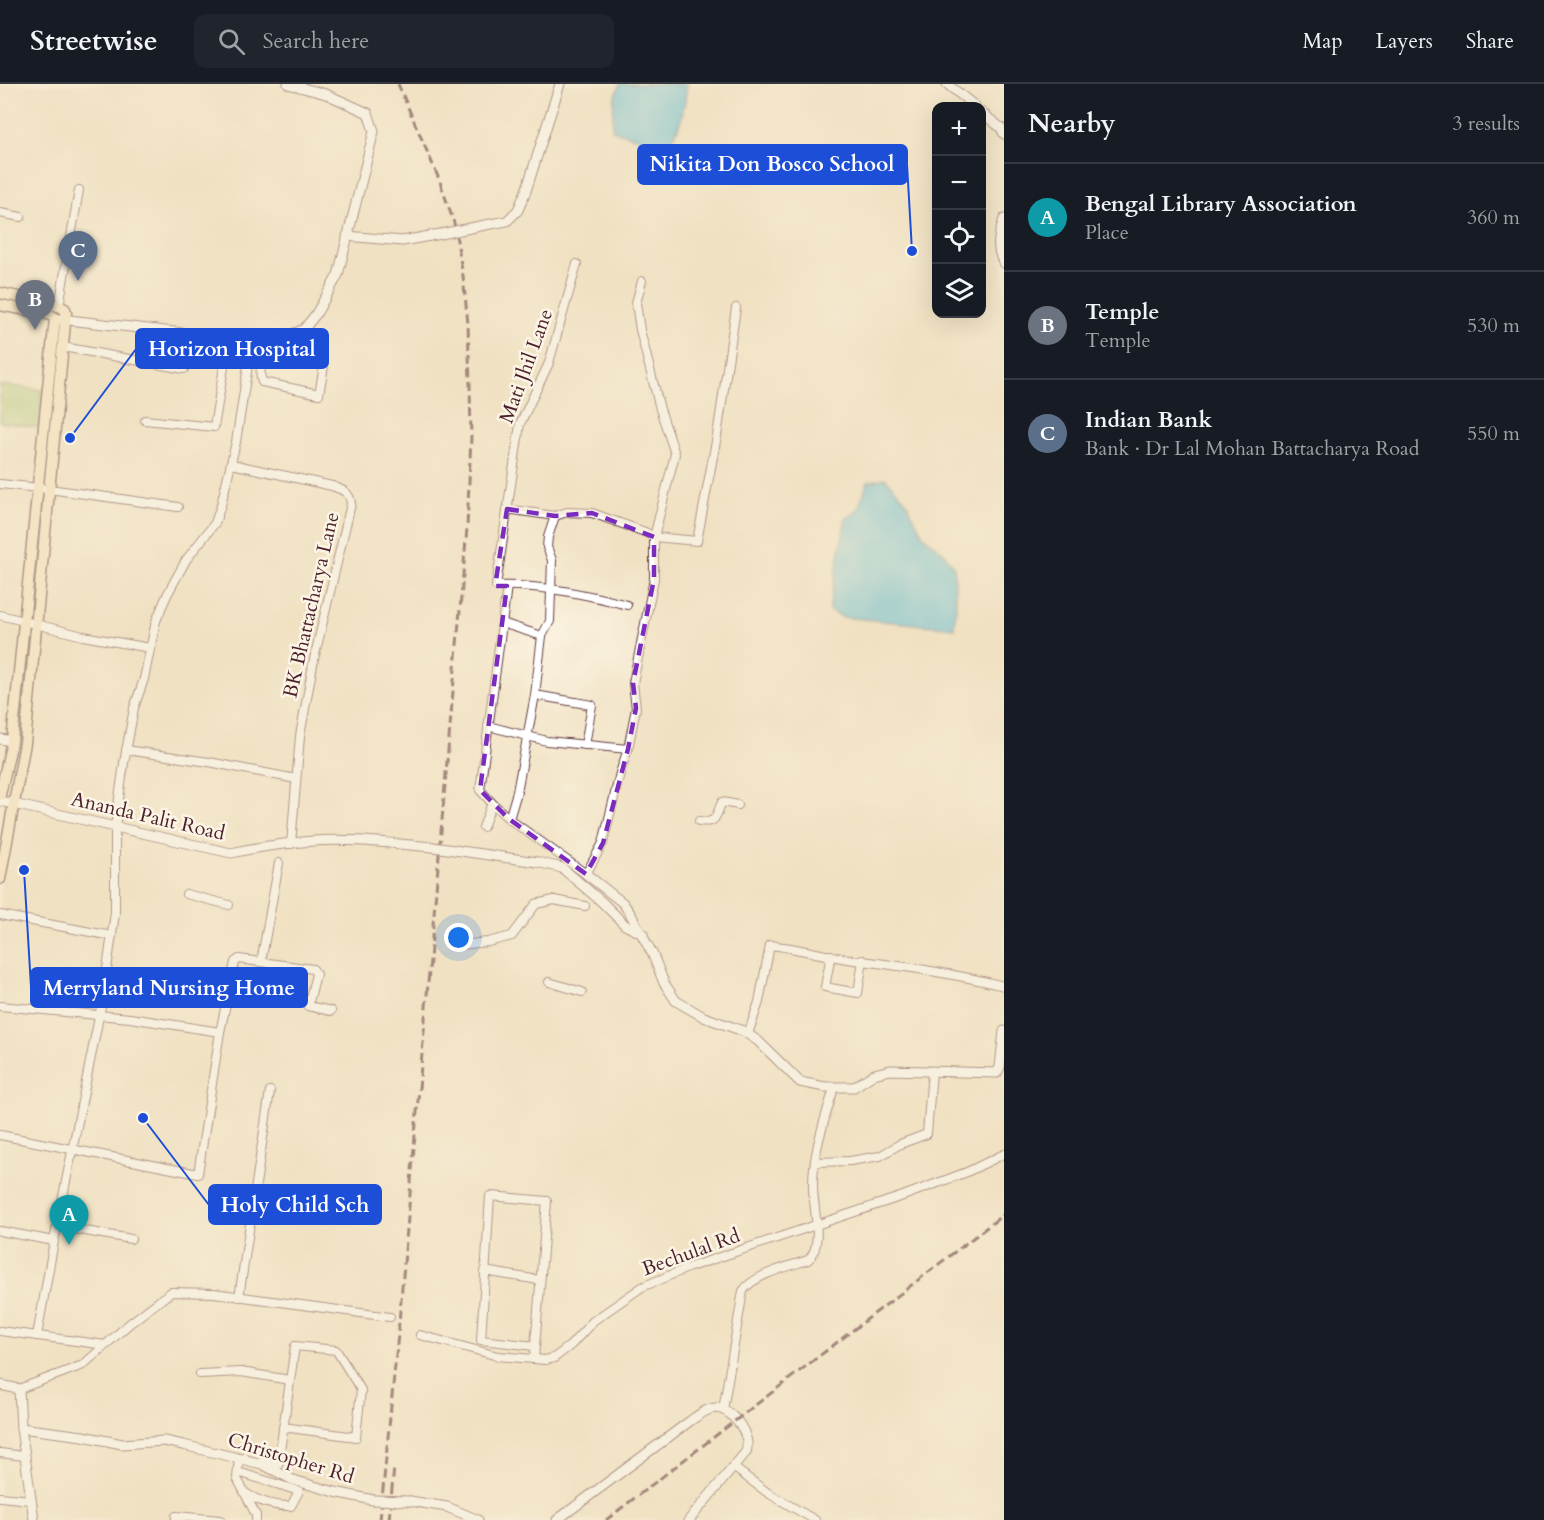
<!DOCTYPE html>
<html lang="en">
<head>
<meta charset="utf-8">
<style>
	body { margin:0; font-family:Cardo,serif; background:#20242c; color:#f1f3f6 }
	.controls { position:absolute; right:18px; top:18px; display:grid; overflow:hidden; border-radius:12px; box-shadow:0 6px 24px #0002 }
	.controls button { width:54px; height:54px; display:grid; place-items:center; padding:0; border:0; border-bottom:2px solid #363941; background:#171b24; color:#f1f3f6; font:30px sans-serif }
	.you { position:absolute; left:459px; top:854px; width:21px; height:21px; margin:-15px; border:4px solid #fff; border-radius:50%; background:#1a73e8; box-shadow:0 0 0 9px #1a73e833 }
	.badge { display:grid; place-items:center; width:39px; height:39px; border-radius:50%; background:#d1495b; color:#fff; font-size:20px; font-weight:700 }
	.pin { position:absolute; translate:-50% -50px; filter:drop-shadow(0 2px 3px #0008) }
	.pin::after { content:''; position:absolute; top:32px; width:21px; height:18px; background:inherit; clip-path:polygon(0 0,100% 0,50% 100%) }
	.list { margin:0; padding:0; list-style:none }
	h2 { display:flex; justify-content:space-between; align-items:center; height:78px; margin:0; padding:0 24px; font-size:26px }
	h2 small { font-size:20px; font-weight:400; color:#9ea1a6 }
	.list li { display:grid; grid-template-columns:39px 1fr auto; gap:18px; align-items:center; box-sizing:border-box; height:108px; padding:0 24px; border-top:2px solid #363941 }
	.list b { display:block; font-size:22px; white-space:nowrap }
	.list p { margin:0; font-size:20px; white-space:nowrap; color:#9ea1a6 }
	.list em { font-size:20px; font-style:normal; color:#9ea1a6 }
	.icon { flex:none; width:33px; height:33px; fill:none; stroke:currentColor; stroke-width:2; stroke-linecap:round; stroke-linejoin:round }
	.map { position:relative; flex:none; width:1004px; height:1436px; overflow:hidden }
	header { display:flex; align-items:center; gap:36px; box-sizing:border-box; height:84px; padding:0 30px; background:#171b24; border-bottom:2px solid #363941 }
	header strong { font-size:28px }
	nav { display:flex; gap:33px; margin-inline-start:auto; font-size:21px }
	.search { width:420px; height:54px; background:#20242c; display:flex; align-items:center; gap:15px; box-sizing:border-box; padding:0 21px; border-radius:12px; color:#9ea1a6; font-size:22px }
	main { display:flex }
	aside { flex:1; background:#171b24 }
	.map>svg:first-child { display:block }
</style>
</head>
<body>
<header>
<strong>Streetwise</strong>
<div class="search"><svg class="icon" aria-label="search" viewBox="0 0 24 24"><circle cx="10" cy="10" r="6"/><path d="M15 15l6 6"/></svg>Search here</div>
<nav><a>Map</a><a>Layers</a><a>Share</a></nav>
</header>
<main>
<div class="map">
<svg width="1004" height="1436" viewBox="0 0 1004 1436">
	<rect width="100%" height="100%" fill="#fcf5e5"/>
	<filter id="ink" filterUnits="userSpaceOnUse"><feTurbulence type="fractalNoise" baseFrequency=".0167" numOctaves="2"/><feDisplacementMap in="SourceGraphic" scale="12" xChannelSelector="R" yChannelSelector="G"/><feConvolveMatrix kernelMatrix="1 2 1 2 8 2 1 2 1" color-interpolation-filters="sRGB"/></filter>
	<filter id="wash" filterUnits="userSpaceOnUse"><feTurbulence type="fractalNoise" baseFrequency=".008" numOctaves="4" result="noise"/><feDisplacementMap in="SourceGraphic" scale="24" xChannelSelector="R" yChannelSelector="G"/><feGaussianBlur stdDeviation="1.35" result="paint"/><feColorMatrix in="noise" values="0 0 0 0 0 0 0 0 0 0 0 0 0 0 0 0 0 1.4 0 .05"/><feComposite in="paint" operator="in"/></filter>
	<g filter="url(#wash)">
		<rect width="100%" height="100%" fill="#f0e1c2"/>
		<polygon fill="#9fc36d" stroke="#74714c" stroke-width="1.5" points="0,301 42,306 40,344 0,338"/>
		<g fill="#5cbdda" stroke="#536e82" stroke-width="1.5">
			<path d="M620,0H687C685,20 681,49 666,63L612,46L614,16Z"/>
			<polygon points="885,394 905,416 923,451 943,468 954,483 956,522 954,544 842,533 829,526 846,434 857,427 868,398"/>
		</g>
	</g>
	<g filter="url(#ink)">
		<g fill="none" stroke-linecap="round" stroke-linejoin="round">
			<defs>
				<g id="minor">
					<polyline points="0,129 21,133"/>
					<path d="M577,180L549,279L520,340L496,502C539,500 586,510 627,521"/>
					<polyline points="59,222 79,106"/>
					<path d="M282,255L279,270L266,269C261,276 259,290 262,298L319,310L324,282L322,278L293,272L294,250"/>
					<polyline points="63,263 184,285 186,272 225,277 214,343 145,336"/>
					<path d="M232,380L332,402C343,406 350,408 351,420L314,575L300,652L291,760"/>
					<polyline points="0,400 49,405 178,423"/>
					<polyline points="507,425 555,432 567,428 592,429 645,448 654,453 697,457 717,352 736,224"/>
					<polyline points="0,531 83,552 150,564"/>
					<polyline points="502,539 542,552"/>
					<polyline points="535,611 592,621 585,661"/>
					<polyline points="488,642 547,657 628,665"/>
					<polyline points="126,666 209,678 296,695"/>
					<polyline points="492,719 509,735 586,790 603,759 620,689 628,665 636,624 633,599 654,495 654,453 675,370 660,325 640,246 636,219 642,197"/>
					<polyline points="509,735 517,708 535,611 542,552 550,537 552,476 547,463 548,453 555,432"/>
					<path d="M699,737C717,740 715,733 722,718L738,721"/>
					<polyline points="483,743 492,719 480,706 507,502"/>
					<polyline points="186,810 229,821"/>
					<polyline points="0,831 112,852"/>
					<polyline points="451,862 488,858 512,852 536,820 554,816 585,822"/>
					<polyline points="831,871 825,903 858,909 863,876"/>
					<polyline points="261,878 313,885 316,890 308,922 331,927"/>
					<polyline points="549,898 582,908"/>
					<polyline points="0,922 130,934 220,948 198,1090 0,1051"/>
					<polyline points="220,948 235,878 239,875 261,878 279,779"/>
					<path d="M748,950L759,918L770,861C796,864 822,871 848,875C901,882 952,889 1004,902"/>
					<polyline points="816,1078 850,1077 880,1072 900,1060 927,1050 932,987"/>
					<polyline points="57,1142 131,1155"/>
					<polyline points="0,1147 54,1157"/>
					<polyline points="484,1187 539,1196"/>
					<polyline points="239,1213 270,1007"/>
					<polyline points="0,1247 106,1261"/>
					<polyline points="420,1251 498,1272 545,1276 554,1274 571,1261 593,1237 642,1203 690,1183 903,1112 967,1088 1004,1070"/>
					<polyline points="37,1252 54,1157 103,913 115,829 115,743 124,679 134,624 144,595 156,537 167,511 186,476 215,439 221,421 236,358 252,256"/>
					<polyline points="534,1275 547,1117 490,1112 481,1256 535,1262"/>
					<polyline points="200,1290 241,1288 290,1296"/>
					<polyline points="19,1305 83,1281 129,1240 171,1208 214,1209 390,1233"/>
					<path d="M723,1326L743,1207C753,1191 790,1182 808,1176C825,1162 812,1120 813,1100C813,1068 825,1035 834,1004"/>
					<polyline points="0,1369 24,1372"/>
					<polyline points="245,1374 239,1375 237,1394 256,1431 256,1436"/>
					<polyline points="263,1377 278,1381 295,1262 336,1266 361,1306 356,1353 283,1343"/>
					<polyline points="733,1383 768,1409 815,1436"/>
					<path d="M238,1388L299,1407L291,1422C274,1423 260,1418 245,1409"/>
					<polyline points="0,1413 31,1416"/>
					<polyline points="176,1436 176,1432 220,1436"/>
				</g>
				<g id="tertiary">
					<polyline points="947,0 975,22"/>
					<polyline points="981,28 1001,44 1004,50"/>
					<path d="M1004,135C999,150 995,165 1004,179"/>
					<polyline points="485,141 507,137 518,126 526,107 560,0"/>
					<polyline points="347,152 402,157 441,150"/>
					<polyline points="60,235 262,258 279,256 304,245 316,230 338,191 374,47 368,29 326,10 288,0"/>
					<polyline points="0,655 12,657"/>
					<path d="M0,717L231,769C258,763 286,759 313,757C353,754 394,760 433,763"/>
					<polyline points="461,767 537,778 562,784 602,818 625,841 643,850"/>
					<polyline points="586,790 623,819 630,829 653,871 664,899 676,917 704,933 743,947 758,957 800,998 825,1003 854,1003 874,990 890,986 997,989 1000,983 1004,947"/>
					<polyline points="0,1301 19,1305 21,1344 34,1436"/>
					<polyline points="21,1344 83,1352 122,1360 164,1357 183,1361 262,1380 293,1396 335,1408 373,1416"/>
					<polyline points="410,1417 447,1423 478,1436"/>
					<path d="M557,1436L690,1337C697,1332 707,1324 716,1324C733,1325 752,1352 746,1368L689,1436"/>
				</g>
				<g id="secondary">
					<polyline points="0,209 59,222 65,225 66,229 25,659 0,795"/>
					<polyline points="0,221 49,230 55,234 12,657 0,711"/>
				</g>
			</defs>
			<use href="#minor" stroke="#633c42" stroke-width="10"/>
			<use href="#tertiary" stroke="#633c42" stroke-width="11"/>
			<use href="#secondary" stroke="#633c42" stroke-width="13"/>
			<use href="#minor" stroke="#fff" stroke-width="8"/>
			<use href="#tertiary" stroke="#fff" stroke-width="9"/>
			<use href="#secondary" stroke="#f9e7c3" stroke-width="10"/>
			<g stroke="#4a1f2b" stroke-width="3" stroke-dasharray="9 4.5" stroke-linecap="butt">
				<polyline points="380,1436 398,1250 467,444 471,353 470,300 468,240 463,192 454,139 439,95 398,0"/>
				<polyline points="389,1436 394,1383"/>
				<polyline points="606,1436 1004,1130"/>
			</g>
			<defs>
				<g id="tertiary-bridge">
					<polyline points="441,150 485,141"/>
					<polyline points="433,763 461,767"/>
					<polyline points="373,1416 410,1417"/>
				</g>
			</defs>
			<use href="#tertiary-bridge" stroke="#633c42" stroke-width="11" stroke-linecap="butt"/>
			<use href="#tertiary-bridge" stroke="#fff" stroke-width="9"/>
		</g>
	</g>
	<path d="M0 0H1004V1436H0ZM507,425L555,432L592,429L654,453V495L633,599L636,624L628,665L603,759L586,790L509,735L480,706L507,502H496V496Z" fill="#f0e1c2" fill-opacity=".55" fill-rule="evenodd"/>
	<path fill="none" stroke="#7b2cbf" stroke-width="4.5" stroke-dasharray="12 8" stroke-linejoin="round" d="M507,425L555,432L592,429L654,453V495L633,599L636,624L628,665L603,759L586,790L509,735L480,706L507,502H496V496Z"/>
	<g text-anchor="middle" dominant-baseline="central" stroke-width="5" stroke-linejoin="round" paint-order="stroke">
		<g font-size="20" fill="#4a1f2b" stroke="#fcf5e5">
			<text transform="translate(526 282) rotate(-70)">Mati Jhil Lane</text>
			<text transform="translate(311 521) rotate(-77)">BK Bhattacharya Lane</text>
			<text transform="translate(148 732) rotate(13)">Ananda Palit Road</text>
			<text transform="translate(691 1168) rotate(-20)">Bechulal Rd</text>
			<text transform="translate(291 1374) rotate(17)">Christopher Rd</text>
		</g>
	</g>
	<path fill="none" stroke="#1d4ed8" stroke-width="2" d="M912 167L907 80M70 354L136 265M24 786L31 903M143 1034L209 1121"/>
	<g fill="#1d4ed8" stroke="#fcf5e5" stroke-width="2">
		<circle cx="912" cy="167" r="6"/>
		<circle cx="70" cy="354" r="6"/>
		<circle cx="24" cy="786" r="6"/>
		<circle cx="143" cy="1034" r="6"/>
	</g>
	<g fill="#1d4ed8" stroke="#1d4ed8" stroke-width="2">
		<rect x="638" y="61" width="269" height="39" rx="6"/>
		<rect x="136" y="245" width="192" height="39" rx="6"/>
		<rect x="31" y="884" width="276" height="39" rx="6"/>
		<rect x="209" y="1101" width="172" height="39" rx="6"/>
	</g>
	<g font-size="21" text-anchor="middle" font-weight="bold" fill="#fff">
		<text x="772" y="87">Nikita Don Bosco School</text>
		<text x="232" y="272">Horizon Hospital</text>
		<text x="169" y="911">Merryland Nursing Home</text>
		<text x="295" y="1128">Holy Child Sch</text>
	</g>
</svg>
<div class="controls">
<button>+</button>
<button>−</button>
<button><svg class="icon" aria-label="locate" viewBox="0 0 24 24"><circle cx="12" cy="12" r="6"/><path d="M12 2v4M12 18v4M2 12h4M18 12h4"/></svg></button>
<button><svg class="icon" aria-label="layers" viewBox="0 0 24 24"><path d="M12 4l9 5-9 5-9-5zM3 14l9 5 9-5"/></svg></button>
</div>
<div class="you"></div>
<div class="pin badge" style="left:69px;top:1161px;background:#0f9aa8">A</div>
<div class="pin badge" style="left:35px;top:246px;background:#6b7280">B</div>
<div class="pin badge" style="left:78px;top:197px;background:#5c6f8a">C</div>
</div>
<aside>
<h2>Nearby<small>3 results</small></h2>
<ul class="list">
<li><span class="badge" style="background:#0f9aa8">A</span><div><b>Bengal Library Association</b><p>Place</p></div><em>360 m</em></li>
<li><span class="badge" style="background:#6b7280">B</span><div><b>Temple</b><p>Temple</p></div><em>530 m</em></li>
<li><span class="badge" style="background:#5c6f8a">C</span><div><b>Indian Bank</b><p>Bank · Dr Lal Mohan Battacharya Road</p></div><em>550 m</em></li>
</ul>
</aside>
</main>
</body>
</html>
